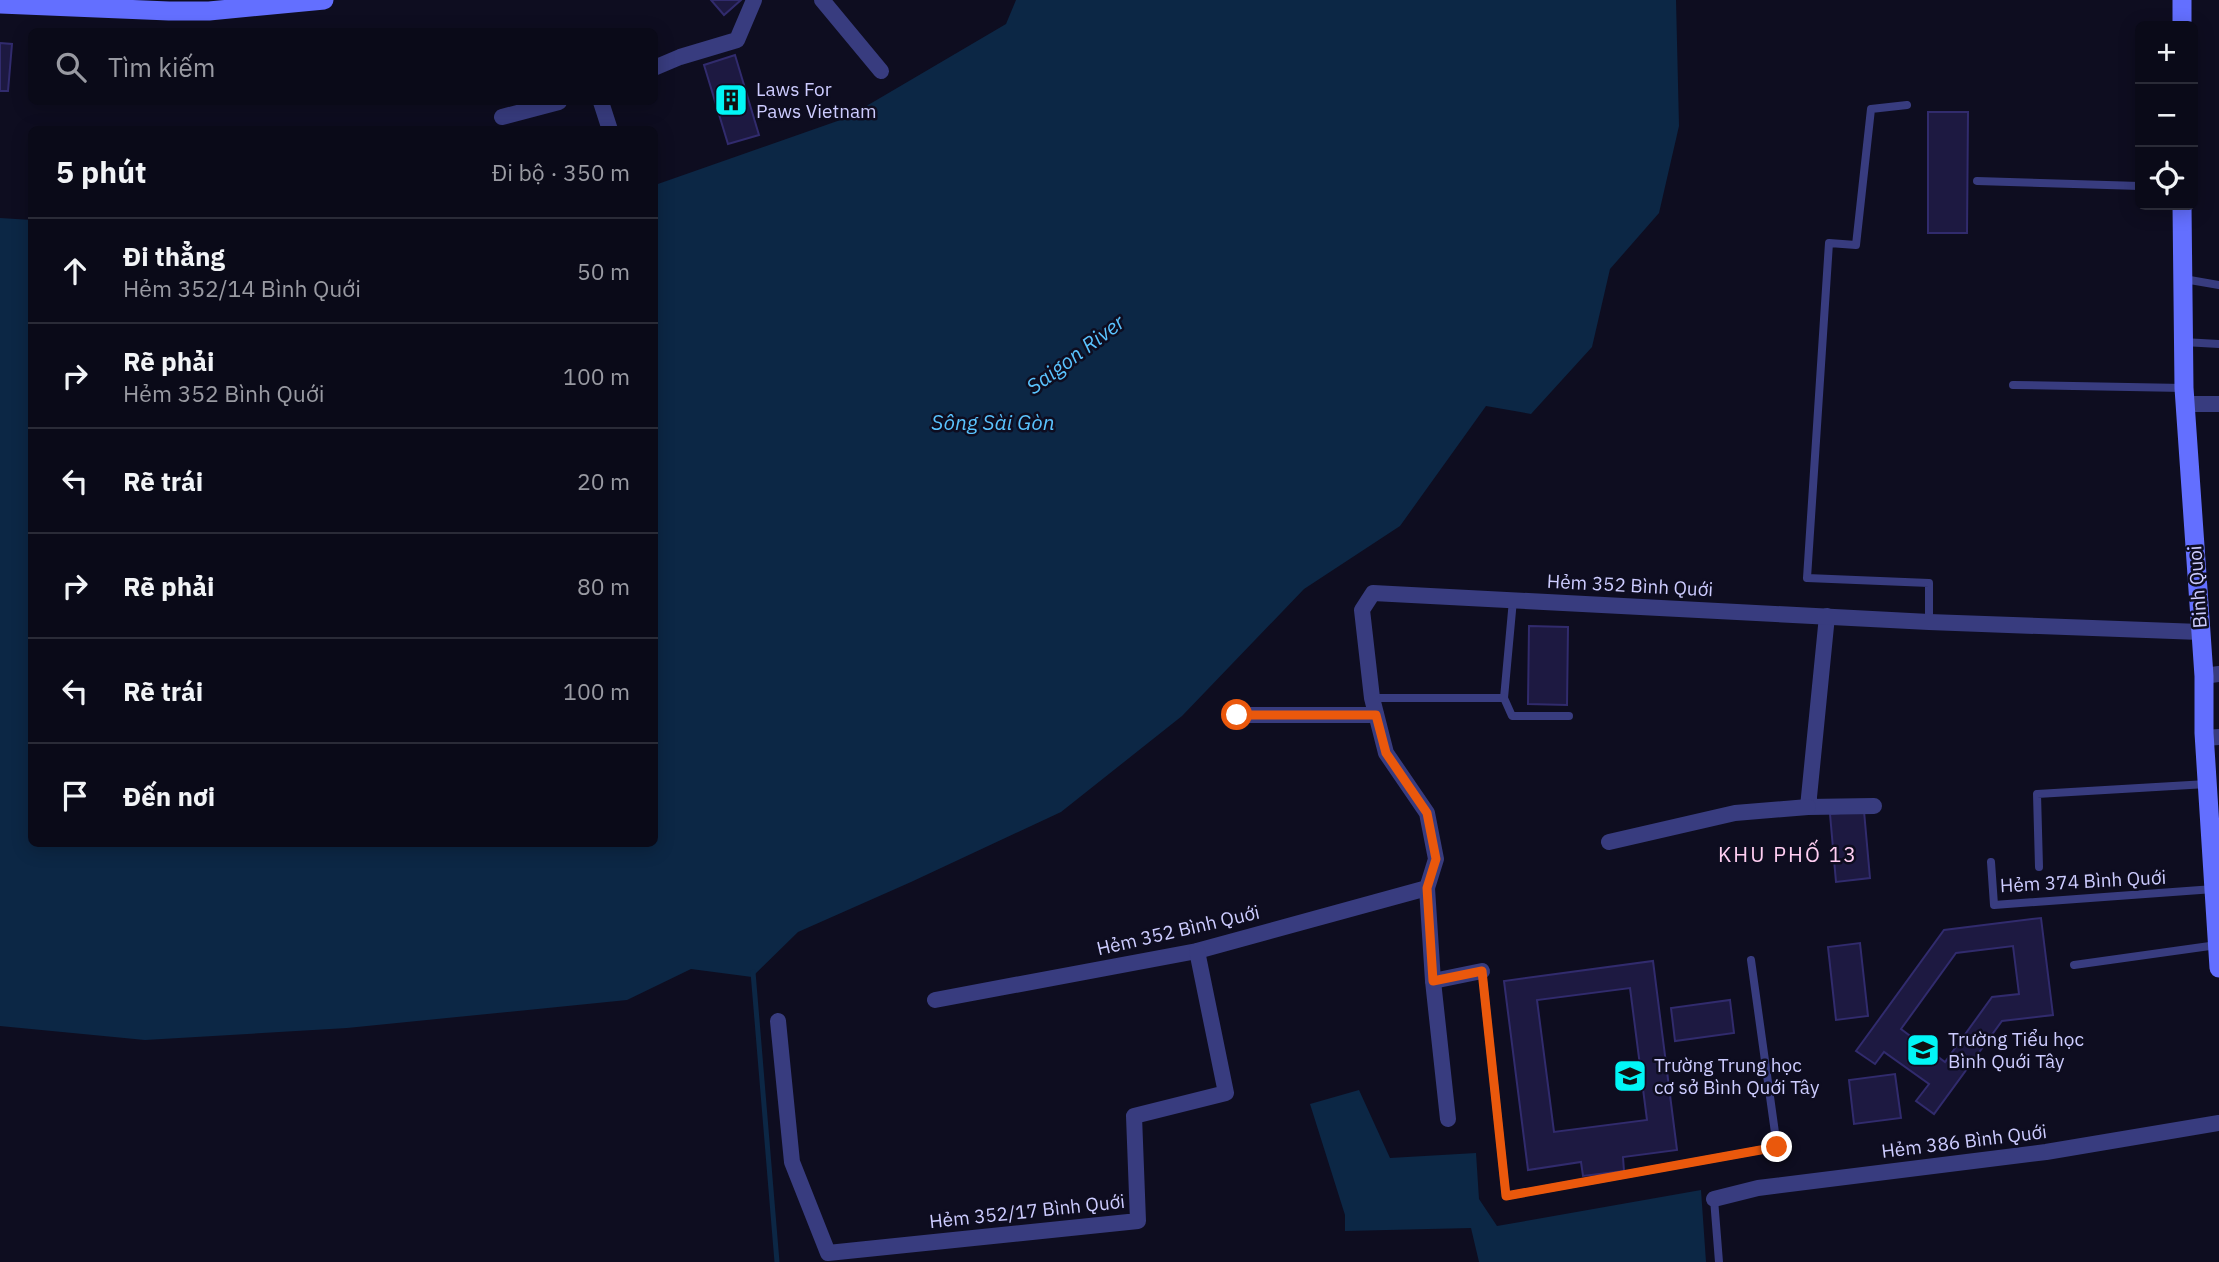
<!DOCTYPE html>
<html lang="vi">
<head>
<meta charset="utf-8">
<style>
	body { margin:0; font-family:"IBM Plex Sans",sans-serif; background:#181825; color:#f1f3f6 }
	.controls { position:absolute; right:21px; top:21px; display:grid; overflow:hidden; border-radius:10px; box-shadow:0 4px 18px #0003 }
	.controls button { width:63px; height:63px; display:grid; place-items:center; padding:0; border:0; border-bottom:2px solid #2a2b37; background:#0a0a18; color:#f1f3f6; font:35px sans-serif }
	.stop { position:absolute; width:21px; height:21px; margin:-16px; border:5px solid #ea580c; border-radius:50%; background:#fff }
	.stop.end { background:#ea580c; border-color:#fff; box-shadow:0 2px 7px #0008 }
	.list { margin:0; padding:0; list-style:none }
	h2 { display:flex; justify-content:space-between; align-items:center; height:91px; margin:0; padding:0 28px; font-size:30px }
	h2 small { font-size:23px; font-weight:400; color:#999aa2 }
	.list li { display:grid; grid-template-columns:46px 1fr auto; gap:21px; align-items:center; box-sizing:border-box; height:105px; padding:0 28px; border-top:2px solid #2a2b37 }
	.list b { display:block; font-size:26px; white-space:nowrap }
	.list p { margin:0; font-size:23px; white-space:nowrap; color:#999aa2 }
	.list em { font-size:23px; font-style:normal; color:#999aa2 }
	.icon { flex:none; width:38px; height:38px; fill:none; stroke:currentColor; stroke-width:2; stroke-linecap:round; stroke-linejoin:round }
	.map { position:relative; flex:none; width:2219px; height:1262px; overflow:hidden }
	.search { position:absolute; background:#0a0a18; box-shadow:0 4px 18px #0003; left:28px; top:28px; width:630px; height:77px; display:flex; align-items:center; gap:18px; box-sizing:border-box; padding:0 24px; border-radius:10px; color:#999aa2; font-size:26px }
	.panel { position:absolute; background:#0a0a18; box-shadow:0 4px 18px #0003; left:28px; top:126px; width:630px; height:721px; border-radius:10px }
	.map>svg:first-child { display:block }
</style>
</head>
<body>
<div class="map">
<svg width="2219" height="1262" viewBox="0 0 2219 1262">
	<rect width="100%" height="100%" fill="#0e0d20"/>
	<g fill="#0c2745">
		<polygon points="1016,0 1676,0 1679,126 1659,213 1610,269 1592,347 1531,414 1486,406 1400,526 1304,589 1182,716 1061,812 911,882 798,932 752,977 691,969 627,1000 347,1028 145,1040 0,1026 0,218 32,220 32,844 654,844 655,185 846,118 1006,24"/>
		<polygon points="1359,1090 1390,1158 1476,1153 1479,1199 1497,1226 1701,1190 1706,1262 1479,1262 1471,1228 1345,1231 1345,1215 1310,1104"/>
	</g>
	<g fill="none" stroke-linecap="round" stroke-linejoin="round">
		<polyline stroke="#0c2745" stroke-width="5" points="753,972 777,1262"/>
	</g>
	<g fill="#1d1941" stroke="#312b6d" stroke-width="2" fill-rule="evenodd">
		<polygon points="711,0 741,0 724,15"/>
		<polygon points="0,43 12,44 8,91 0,91"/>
		<polygon points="735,55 759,135 728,144 704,65"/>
		<polygon points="1928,112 1968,112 1967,233 1928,233"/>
		<polygon points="1529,626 1568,627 1567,705 1528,704"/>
		<polygon points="1864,811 1870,878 1836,882 1830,814"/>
		<path d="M2041,918L2053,1015L2002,1021L1934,1114L1916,1101L1929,1084L1884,1052L1875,1064L1856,1051L1944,930ZM2013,946L2019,994L1992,997L1945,1062L1901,1029L1956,953Z"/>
		<polygon points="1860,943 1868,1016 1836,1020 1828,947"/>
		<path d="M1653,961L1677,1150L1623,1157L1624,1171L1583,1176L1581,1162L1528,1170L1504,981ZM1630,988L1647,1120L1554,1132L1537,1000Z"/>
		<polygon points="1730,1000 1734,1033 1675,1041 1671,1008"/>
		<polygon points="1895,1074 1901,1118 1854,1124 1849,1080"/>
	</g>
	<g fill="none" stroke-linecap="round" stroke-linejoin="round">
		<g stroke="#383c7f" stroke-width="8">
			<polyline points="1907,105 1871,109 1856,245 1829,243 1807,578 1929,583 1929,622"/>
			<polyline points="1977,181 2140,186"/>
			<polyline points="2184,279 2219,285"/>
			<polyline points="2183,342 2219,344"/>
			<polyline points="2013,385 2184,388"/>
			<polyline points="1372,698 1504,698 1513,600"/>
			<polyline points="1504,698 1512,716 1569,716"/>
			<polyline points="1991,862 1994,905 2214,889"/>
			<polyline points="2039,867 2037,794 2207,784"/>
			<polyline points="2074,965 2217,945"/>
			<polyline points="1482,971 1506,1196 1777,1147 1751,960"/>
			<polyline points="1714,1199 1719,1262"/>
		</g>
		<g stroke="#383c7f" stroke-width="16">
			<polyline points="822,0 881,71"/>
			<polyline points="654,68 680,57 737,40 754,0"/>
			<polyline points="601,102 610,130"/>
			<polyline points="502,117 559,102"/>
			<polyline points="2185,404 2219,404"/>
			<polyline points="1827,616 1808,807 1874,806"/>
			<polyline points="2204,676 2219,674"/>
			<polyline points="1237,715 1376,715"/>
			<polyline points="2205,738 2219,737"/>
			<polyline points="1609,842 1735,813 1808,807"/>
			<polyline points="1427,888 1433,981 1448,1119"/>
			<polyline points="1433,981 1482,971"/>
			<polyline points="935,1000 1197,951 1427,888 1436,859 1427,813 1386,753 1372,698 1362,610 1373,593 1929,622 2200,632"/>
			<polyline points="778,1021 792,1162 828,1253 1138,1221 1134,1116 1226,1093 1197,951"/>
			<polyline points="1714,1199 1758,1188 2046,1152 2219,1123"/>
		</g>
		<g stroke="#636fff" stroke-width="19">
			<polyline points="0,4 169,11 209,11 324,0"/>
			<polyline points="2182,26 2182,0"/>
			<polyline points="2182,205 2184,388 2204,676 2204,733 2219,968"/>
		</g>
	</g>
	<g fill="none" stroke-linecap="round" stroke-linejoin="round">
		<polyline stroke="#ea580c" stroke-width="9" points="1237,715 1376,715 1386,753 1427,813 1436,859 1427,888 1433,981 1482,971 1506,1196 1777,1147"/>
	</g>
	<defs>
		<symbol id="building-square" viewBox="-11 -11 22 22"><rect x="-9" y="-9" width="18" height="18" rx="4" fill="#01f6f6" stroke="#0e0d20"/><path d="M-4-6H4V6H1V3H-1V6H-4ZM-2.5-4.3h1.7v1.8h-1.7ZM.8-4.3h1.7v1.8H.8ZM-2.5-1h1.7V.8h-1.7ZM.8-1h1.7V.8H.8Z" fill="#111"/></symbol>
		<symbol id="school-square" viewBox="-11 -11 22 22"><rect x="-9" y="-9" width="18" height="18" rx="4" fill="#01f6f6" stroke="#0e0d20"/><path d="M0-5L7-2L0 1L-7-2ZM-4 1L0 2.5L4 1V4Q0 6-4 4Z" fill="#111"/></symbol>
	</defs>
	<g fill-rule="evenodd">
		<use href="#building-square" x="712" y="81" width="38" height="38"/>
		<use href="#school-square" x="1904" y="1031" width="38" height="38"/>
		<use href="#school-square" x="1611" y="1057" width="38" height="38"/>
	</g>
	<g text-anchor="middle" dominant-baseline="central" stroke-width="5" stroke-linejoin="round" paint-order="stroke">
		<g font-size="19" fill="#cdccff" stroke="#0e0d20" text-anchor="start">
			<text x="756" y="89">Laws For<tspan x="756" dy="22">Paws Vietnam</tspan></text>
			<text x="1948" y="1039">Trường Tiểu học<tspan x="1948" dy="22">Bình Quới Tây</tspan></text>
			<text x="1654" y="1065">Trường Trung học<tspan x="1654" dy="22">cơ sở Bình Quới Tây</tspan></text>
		</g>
		<g font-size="19" fill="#cdccff" stroke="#0e0d20">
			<text transform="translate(1630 585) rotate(3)">Hẻm 352 Bình Quới</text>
			<text transform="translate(2197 587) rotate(-94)">Binh Quoi</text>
			<text transform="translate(2083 881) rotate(-3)">Hẻm 374 Bình Quới</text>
			<text transform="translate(1178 930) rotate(-13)">Hẻm 352 Bình Quới</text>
			<text transform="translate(1964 1141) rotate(-7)">Hẻm 386 Bình Quới</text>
			<text transform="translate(1027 1211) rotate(-6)">Hẻm 352/17 Bình Quới</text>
		</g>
		<g font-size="21" font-style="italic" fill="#5ac3fe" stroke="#0e0d20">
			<text transform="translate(1075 354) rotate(-37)">Saigon River</text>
			<text x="993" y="422">Sông Sài Gòn</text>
		</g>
		<g font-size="21" letter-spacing="2" fill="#ffcef2" stroke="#0e0d20">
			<text x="1788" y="854">KHU PHỐ 13</text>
		</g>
	</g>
</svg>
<div class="controls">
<button>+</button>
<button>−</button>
<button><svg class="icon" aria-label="locate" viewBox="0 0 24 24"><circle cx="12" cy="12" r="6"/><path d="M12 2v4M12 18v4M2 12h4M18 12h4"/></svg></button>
</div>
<div class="stop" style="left:1237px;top:715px"></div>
<div class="stop end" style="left:1777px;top:1147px"></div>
<div class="search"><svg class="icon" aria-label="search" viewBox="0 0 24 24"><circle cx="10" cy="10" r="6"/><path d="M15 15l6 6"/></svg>Tìm kiếm</div>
<section class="panel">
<h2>5 phút<small>Đi bộ · 350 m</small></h2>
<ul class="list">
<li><svg class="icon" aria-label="ahead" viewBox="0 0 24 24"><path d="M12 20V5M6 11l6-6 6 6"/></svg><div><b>Đi thẳng</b><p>Hẻm 352/14 Bình Quới</p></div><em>50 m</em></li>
<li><svg class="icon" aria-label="right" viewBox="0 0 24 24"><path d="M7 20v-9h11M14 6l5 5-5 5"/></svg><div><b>Rẽ phải</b><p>Hẻm 352 Bình Quới</p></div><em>100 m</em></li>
<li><svg class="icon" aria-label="left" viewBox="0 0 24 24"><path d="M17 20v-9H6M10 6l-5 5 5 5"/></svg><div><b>Rẽ trái</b></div><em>20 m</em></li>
<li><svg class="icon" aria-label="right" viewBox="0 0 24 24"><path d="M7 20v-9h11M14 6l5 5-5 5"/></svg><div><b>Rẽ phải</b></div><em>80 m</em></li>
<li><svg class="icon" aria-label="left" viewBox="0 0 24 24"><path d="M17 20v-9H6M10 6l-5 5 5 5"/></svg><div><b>Rẽ trái</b></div><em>100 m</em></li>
<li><svg class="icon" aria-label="arrive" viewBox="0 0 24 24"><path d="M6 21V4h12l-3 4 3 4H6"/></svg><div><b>Đến nơi</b></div></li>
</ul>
</section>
</div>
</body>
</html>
